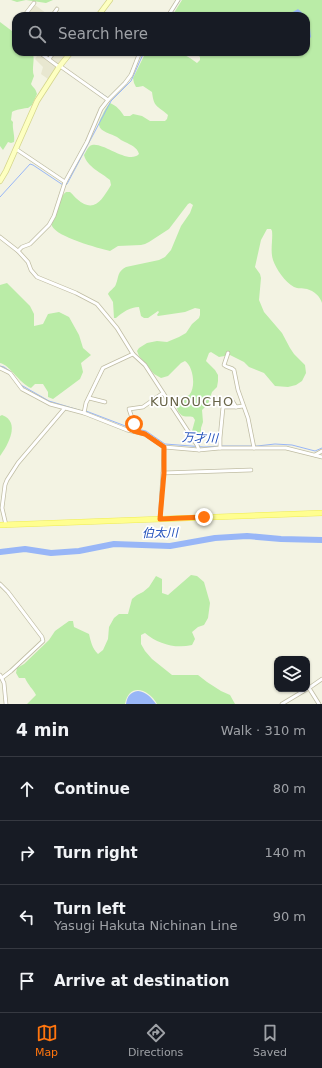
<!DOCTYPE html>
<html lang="en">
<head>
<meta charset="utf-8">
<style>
	body { margin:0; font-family:"DejaVu Sans","Noto Sans JP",sans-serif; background:#20242c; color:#f1f3f6 }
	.controls { position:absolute; right:12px; bottom:12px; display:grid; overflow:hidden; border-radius:8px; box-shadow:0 1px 3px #0004 }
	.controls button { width:36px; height:36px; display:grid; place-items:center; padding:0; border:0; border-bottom:1px solid #363941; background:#171b24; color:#f1f3f6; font:20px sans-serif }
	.stop { position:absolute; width:12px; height:12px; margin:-9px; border:3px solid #ff750e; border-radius:50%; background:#fff }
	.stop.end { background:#ff750e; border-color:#fff; box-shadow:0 1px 4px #0008 }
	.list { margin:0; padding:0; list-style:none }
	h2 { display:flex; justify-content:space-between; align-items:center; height:52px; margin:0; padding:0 16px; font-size:17px }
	h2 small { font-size:13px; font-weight:400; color:#9ea1a6 }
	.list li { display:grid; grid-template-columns:26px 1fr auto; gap:12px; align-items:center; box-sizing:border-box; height:64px; padding:0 16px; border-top:1px solid #363941 }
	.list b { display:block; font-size:15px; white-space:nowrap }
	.list p { margin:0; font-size:13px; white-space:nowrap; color:#9ea1a6 }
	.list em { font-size:13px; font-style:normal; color:#9ea1a6 }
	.icon { flex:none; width:22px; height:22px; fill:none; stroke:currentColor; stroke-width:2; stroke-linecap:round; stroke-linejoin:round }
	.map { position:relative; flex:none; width:322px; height:704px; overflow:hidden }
	.search { position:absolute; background:#171b24; box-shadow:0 1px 3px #0004; left:12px; right:12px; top:12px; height:44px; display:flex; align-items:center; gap:10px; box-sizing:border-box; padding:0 14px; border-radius:12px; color:#9ea1a6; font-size:15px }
	.sheet { height:308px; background:#171b24 }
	nav { display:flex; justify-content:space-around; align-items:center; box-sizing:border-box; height:56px; border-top:1px solid #363941; background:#171b24; font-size:11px; color:#9ea1a6 }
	nav a { display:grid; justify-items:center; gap:2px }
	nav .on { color:#ff750e }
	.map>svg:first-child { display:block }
</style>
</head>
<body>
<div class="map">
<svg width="322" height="704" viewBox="0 0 322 704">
	<rect width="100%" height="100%" fill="#f3f3e3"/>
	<g fill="#e8e7d0">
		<polygon points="35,5 50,16 26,16"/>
		<polygon points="40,52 68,52 48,79 41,74 43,67 35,59"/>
	</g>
	<g fill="#baeca7">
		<polygon points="11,0 53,0 46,3 26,0 17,2"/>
		<path d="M182,0H322V303C320,296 314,291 307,289C302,288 298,289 294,287C285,282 276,269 273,260C270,251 273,240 272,231L271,229H267L261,240L255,267L260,274L261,278L259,300L264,312L282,333L290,348L294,354L305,365L306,373L302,381L296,385L288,387L275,386L264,373L249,367L244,362L230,355L219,357L211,352L209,353L206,361L215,370L218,375V381L217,387L212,392L208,404L202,410L203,422L201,428V433L198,436L194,435L192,431L195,420L193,417C190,416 186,417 183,416C176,412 174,402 182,398C185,396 188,397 190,394C196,386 193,366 185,361L181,363L168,376L161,378L154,374L139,356L137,351L139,348L147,343L157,341L167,342L179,337L186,333L192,324L199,318L200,315V309L195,308L185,312L158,316L157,315L159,312L158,311L148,318H144L141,316L139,307C130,307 123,312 116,318H114L113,302L108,294C110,290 115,288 116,284C119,276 117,272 126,267L159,260L165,257L171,250L181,226L190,213L193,205L190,203L188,204L169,229L149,242L145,244L141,245L118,246L110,251C98,248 57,237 52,226C50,221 56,216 57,212C60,205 59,197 66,192H70C73,194 74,197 77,199C94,214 102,200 111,185L110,180C102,173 87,167 84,155C86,152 88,146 92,145C104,142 128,165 139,154C137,147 131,145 125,142C122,141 120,139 117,137C112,134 100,132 99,125C99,122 100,119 102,116C104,111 106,107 110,103C117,106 120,110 124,116H130L133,114L142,116L150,121H165L167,119L168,115C157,105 154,108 152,92L143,86L138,87H136L134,83L133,78L146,52H179L190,58L197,63L200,60V57L196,52H306V16H172Z"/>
		<path d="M0,22L16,34V52H32C36,58 31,68 34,76L31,84C33,88 35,87 37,94L32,105L28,108C26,108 14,110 12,112L11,120L13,122C12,129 15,135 14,142L11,143L8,142L3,150L0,146Z"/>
		<path d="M7,283L30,306L34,314V326L43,324L48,314L59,312L69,317L79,335L83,348L91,355L81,363L83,372L80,379L53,399L48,397V392L43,384H35L31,388C19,383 10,365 0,363V285Z"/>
		<path d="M2,415C21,422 8,445 0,456V416Z"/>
		<path d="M191,575L197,576L204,582L210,603L208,618L204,625L198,627L192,632L195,639L192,645C175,649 158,644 145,633L141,635V644L145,651L152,659L172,675H198L207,682L221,691L230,695L235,704H157C149,689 129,682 125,704H27L36,695C33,689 28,685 25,678H19L16,673L17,668L24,664L49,640L55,631L69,621H73L74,627L89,634C91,642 92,648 98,654L103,650L108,639L109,627L114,618L119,614H128L132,599L137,595L143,592L149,587L156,576L162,579V593L168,595Z"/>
	</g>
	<g fill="#98b6f7">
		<path d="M298,9C311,20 309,20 311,37L310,38L306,32V16H294L291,13Z"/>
		<path d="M138,691C146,692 151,697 156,704H126C127,697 130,692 138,691Z"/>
	</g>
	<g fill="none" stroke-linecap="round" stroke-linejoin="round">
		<g stroke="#98b6f7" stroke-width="1">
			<polyline points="170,16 180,0"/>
			<polyline points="91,86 108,98"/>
			<polyline points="66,185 67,184 111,101 131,81 144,52"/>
			<polyline points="0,197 30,164 33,165 63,185"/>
			<polyline points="0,366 4,367 11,372"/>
			<polyline points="21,385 49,401 82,411"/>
			<polyline points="86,411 128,427 146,431 165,444 204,447 221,446 257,446 275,444 292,445 315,451 322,448"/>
		</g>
		<polyline stroke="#98b6f7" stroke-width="6" points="0,552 25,549 51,553 79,551 114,544 170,546 215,538 247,536 281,539 322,540"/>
		<defs>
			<g id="minor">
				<polyline points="24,16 34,3"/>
				<polyline points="52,16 57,9"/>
				<polyline points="168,16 178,0"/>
				<polyline points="39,52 59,67"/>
				<polyline points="49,59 54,52"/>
				<polyline points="60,66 108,100"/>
				<polyline points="16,149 65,182"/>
				<polyline points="0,237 18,251 28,262 31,270 37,277 76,293 97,304 117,328 133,354 145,365 197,445 199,450"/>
				<polyline points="18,251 22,247 30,244 49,225 54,216 65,182 87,142 101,109 108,100 125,83 131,75 140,52"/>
				<path d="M228,353L224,365C227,368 231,367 234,370L238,390L248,418L254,448"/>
				<polyline points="0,368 10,373 22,389 50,404 84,413 127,430 145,434 164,447 199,450 220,448 286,448 322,457"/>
				<polyline points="89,398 105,402"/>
				<polyline points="222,405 227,403 230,399 231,399 236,407 243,406"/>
				<polyline points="84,413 86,403 103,368 133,354"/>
				<polyline points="134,431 134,424 129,409 143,407 163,393"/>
				<polyline points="220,448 220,438 223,407 236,407"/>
				<polyline points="315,455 322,451"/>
				<polyline points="163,473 251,470"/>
				<polyline points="160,519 163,473 164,447"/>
				<polyline points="6,525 2,508 5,485 7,480 18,463 64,409"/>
				<polyline points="0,584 8,592 42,637 43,641 11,671 2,678"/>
				<polyline points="0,675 4,683 6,704"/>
				<polyline points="309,688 319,704"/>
				<polyline points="309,688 322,679"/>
				<polyline points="282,704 307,689"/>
			</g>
			<g id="secondary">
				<polyline points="98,16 110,0"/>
				<polyline points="0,181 6,171 37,101 59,67 71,52"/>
			</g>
			<polyline id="primary" points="0,525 322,513"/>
		</defs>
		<use href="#minor" stroke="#c0bda4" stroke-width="4.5"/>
		<use href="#secondary" stroke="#d4d58b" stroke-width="6"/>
		<use href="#primary" stroke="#efec54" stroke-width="6"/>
		<use href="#minor" stroke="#fff" stroke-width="3"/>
		<use href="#secondary" stroke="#fdffc1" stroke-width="4.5"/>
		<use href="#primary" stroke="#fffe90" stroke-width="5"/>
	</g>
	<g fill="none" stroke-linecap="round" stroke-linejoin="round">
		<polyline stroke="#ff750e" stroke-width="5" points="134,424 134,431 145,434 164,447 164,473 160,519 204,517"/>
	</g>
	<g text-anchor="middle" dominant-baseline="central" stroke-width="3.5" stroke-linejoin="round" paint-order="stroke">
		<g font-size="12" font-style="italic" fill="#2150bb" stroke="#fff">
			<text transform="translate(200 438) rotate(2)">万才川</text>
			<text transform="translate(160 533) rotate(-1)">伯太川</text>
		</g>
		<g font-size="13" letter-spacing="1" fill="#696549" stroke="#fff">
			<text x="192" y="401">KUNOUCHO</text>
		</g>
	</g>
</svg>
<div class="controls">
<button><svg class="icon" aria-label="layers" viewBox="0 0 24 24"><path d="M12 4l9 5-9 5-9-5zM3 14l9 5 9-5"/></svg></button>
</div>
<div class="stop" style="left:134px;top:424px"></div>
<div class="stop end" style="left:204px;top:517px"></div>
<div class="search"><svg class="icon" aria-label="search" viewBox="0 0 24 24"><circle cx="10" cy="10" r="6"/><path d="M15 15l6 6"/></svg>Search here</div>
</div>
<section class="sheet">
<h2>4 min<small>Walk · 310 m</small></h2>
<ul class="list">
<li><svg class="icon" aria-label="ahead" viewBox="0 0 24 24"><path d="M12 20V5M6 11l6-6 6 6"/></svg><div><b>Continue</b></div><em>80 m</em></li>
<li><svg class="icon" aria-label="right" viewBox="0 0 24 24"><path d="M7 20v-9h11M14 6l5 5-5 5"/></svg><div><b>Turn right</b></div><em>140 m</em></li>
<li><svg class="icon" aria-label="left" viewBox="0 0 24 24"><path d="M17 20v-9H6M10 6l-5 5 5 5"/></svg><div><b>Turn left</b><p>Yasugi Hakuta Nichinan Line</p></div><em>90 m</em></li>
<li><svg class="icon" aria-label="arrive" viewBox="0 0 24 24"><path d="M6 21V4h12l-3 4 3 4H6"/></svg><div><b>Arrive at destination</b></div></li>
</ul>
</section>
<nav>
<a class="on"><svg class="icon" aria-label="map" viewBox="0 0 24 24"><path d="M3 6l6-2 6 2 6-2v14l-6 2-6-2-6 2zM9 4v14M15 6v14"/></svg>Map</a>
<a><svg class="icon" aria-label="directions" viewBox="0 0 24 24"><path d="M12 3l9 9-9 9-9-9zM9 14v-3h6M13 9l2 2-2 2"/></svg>Directions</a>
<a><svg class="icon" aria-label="saved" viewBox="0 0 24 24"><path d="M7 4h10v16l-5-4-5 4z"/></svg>Saved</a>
</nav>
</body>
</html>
